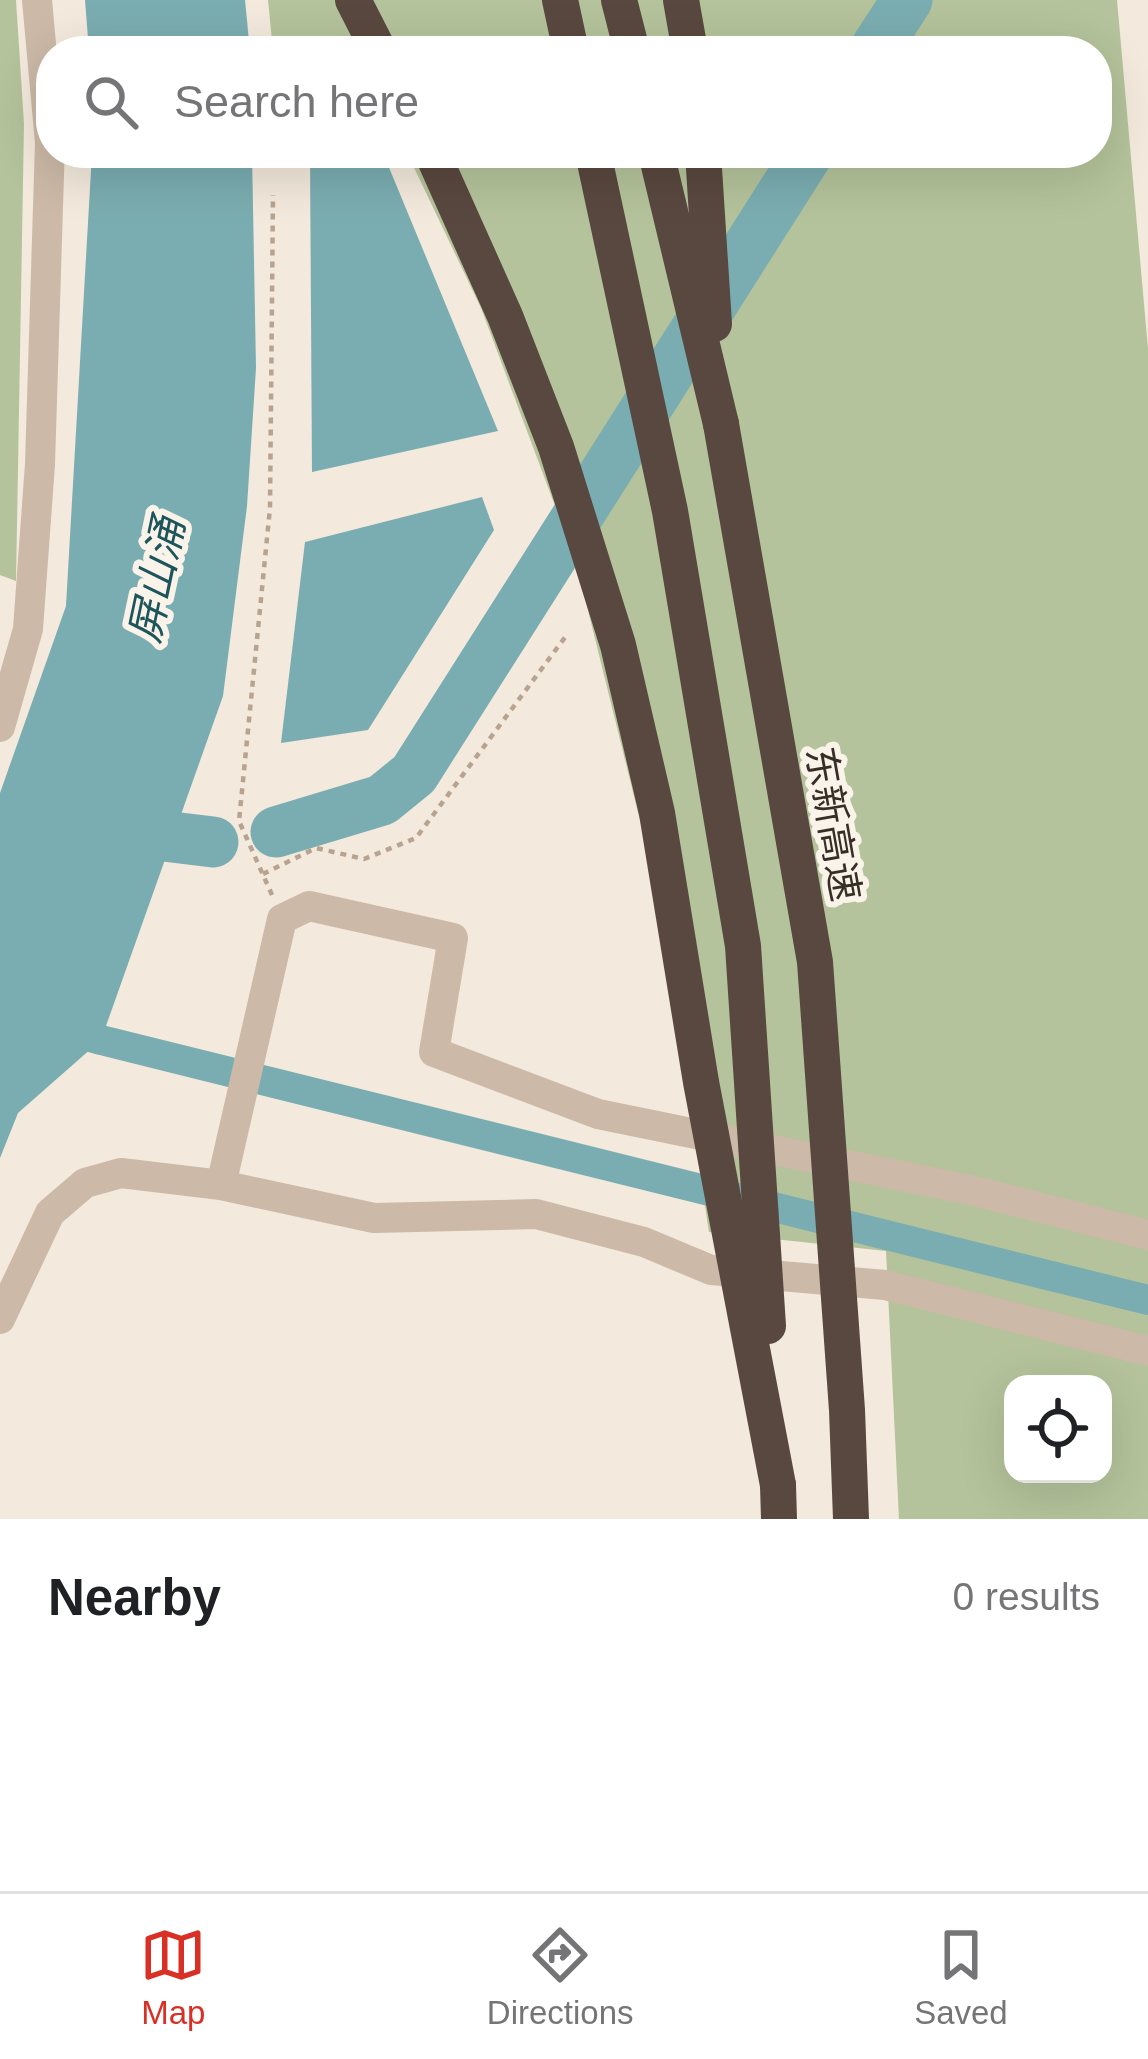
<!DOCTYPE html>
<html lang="en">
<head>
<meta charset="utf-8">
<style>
	body { margin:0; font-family:Helvetica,"Noto Sans SC",sans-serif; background:#f2f2f2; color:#202124 }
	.controls { position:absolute; right:36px; bottom:36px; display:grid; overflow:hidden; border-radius:24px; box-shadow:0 12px 48px #0002 }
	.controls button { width:108px; height:108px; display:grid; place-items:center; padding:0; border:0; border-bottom:3px solid #e0e0e0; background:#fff; color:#202124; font:60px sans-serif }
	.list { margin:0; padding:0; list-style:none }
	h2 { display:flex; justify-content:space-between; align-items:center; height:156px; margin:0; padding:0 48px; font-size:51px }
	h2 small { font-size:39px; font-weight:400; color:#757577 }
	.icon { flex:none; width:66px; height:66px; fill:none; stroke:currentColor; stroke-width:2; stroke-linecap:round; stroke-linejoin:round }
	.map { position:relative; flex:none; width:1148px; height:1519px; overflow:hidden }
	.search { position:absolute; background:#fff; box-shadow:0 12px 48px #0002; left:36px; right:36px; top:36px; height:132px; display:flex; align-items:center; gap:30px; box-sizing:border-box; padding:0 42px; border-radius:48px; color:#757577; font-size:45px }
	.sheet { height:372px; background:#fff }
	nav { display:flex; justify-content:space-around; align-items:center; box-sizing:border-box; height:168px; border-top:3px solid #e0e0e0; background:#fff; font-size:33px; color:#757577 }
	nav a { display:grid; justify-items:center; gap:6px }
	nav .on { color:#d93025 }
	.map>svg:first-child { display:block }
</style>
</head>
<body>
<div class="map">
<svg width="1148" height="1519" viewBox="0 0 1148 1519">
	<rect width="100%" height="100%" fill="#f3e9dc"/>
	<g fill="#b4c39b" fill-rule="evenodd">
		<polygon points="0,0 16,0 24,124 16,581 0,575"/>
		<path d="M268,0H1117L1148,349V1519H899L886,1251L709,1232L655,881L576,562L481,308L407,153H1097V51H273ZM1013,1384H1103V1474H1013Z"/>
	</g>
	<g fill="#7aadb1">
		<polygon points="85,0 245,0 250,51 89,51"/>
		<polygon points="92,153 252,153 256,368 247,506 223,696 101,1040 18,1113 0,1158 0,793 66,606"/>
		<polygon points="310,153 383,153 498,431 312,472"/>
		<polygon points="482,497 494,530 368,730 281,743 305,542"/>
	</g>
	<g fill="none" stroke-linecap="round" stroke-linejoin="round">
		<polyline stroke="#7aadb1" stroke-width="30" points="0,1011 101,1040 1148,1300"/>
		<g stroke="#7aadb1" stroke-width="51">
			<polyline points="874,51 907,0"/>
			<polyline points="106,829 213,842"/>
			<polyline points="276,832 382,800 414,774 808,153"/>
		</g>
		<g stroke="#b8a391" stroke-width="4.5" stroke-dasharray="6 6" stroke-linecap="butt">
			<polyline points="263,874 316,848 364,859 416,838 566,636"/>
			<polyline points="272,895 239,821 270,508 273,195"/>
		</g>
		<g stroke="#ccb9a7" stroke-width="30">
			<polyline points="0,727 28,629 40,464 50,143 37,0"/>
			<polyline points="221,1185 282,919 309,906 453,938 434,1052 598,1114 975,1191 1148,1235"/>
			<polyline points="0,1319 50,1213 85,1183 121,1173 221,1185 374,1218 536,1214 644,1242 711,1270 885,1285 1148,1351"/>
		</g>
		<g stroke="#59483f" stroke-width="36">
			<polyline points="353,0 379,51"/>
			<polyline points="560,0 571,51"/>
			<polyline points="619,0 632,51"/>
			<polyline points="681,0 690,51"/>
			<polyline points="656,153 721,424"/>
			<polyline points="703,153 714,324"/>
			<polyline points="778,1485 779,1519"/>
		</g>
		<g stroke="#59483f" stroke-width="36">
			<polyline points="432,153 505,316 556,447 618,645 657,813 701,1082 778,1485"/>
			<polyline points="593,153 670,511 743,946 768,1326"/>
			<polyline points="721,424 815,962 847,1410 851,1519"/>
		</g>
	</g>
	<g text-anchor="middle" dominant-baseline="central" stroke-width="12" stroke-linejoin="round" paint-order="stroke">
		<g font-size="39" fill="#382e28" stroke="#faf3e9">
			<text transform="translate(833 824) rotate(80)">东新高速</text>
		</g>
		<g font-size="42" font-style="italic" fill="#1c555b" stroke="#faf3e9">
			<text transform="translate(157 580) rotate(-78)">屏山涌</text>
		</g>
	</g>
</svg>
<div class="controls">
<button><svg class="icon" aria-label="locate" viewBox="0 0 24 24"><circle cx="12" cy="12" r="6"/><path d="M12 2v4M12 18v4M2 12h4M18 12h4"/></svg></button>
</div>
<div class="search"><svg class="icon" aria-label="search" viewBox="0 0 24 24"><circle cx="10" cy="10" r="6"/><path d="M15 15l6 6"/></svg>Search here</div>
</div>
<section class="sheet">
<h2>Nearby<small>0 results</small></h2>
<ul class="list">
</ul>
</section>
<nav>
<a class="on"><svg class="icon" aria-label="map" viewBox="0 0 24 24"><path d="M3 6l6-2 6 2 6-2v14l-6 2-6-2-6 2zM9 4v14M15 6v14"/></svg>Map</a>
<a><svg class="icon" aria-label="directions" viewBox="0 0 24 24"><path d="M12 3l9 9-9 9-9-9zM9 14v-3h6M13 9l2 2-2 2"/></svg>Directions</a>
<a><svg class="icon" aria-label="saved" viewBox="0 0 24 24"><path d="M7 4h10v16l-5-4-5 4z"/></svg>Saved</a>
</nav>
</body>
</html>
